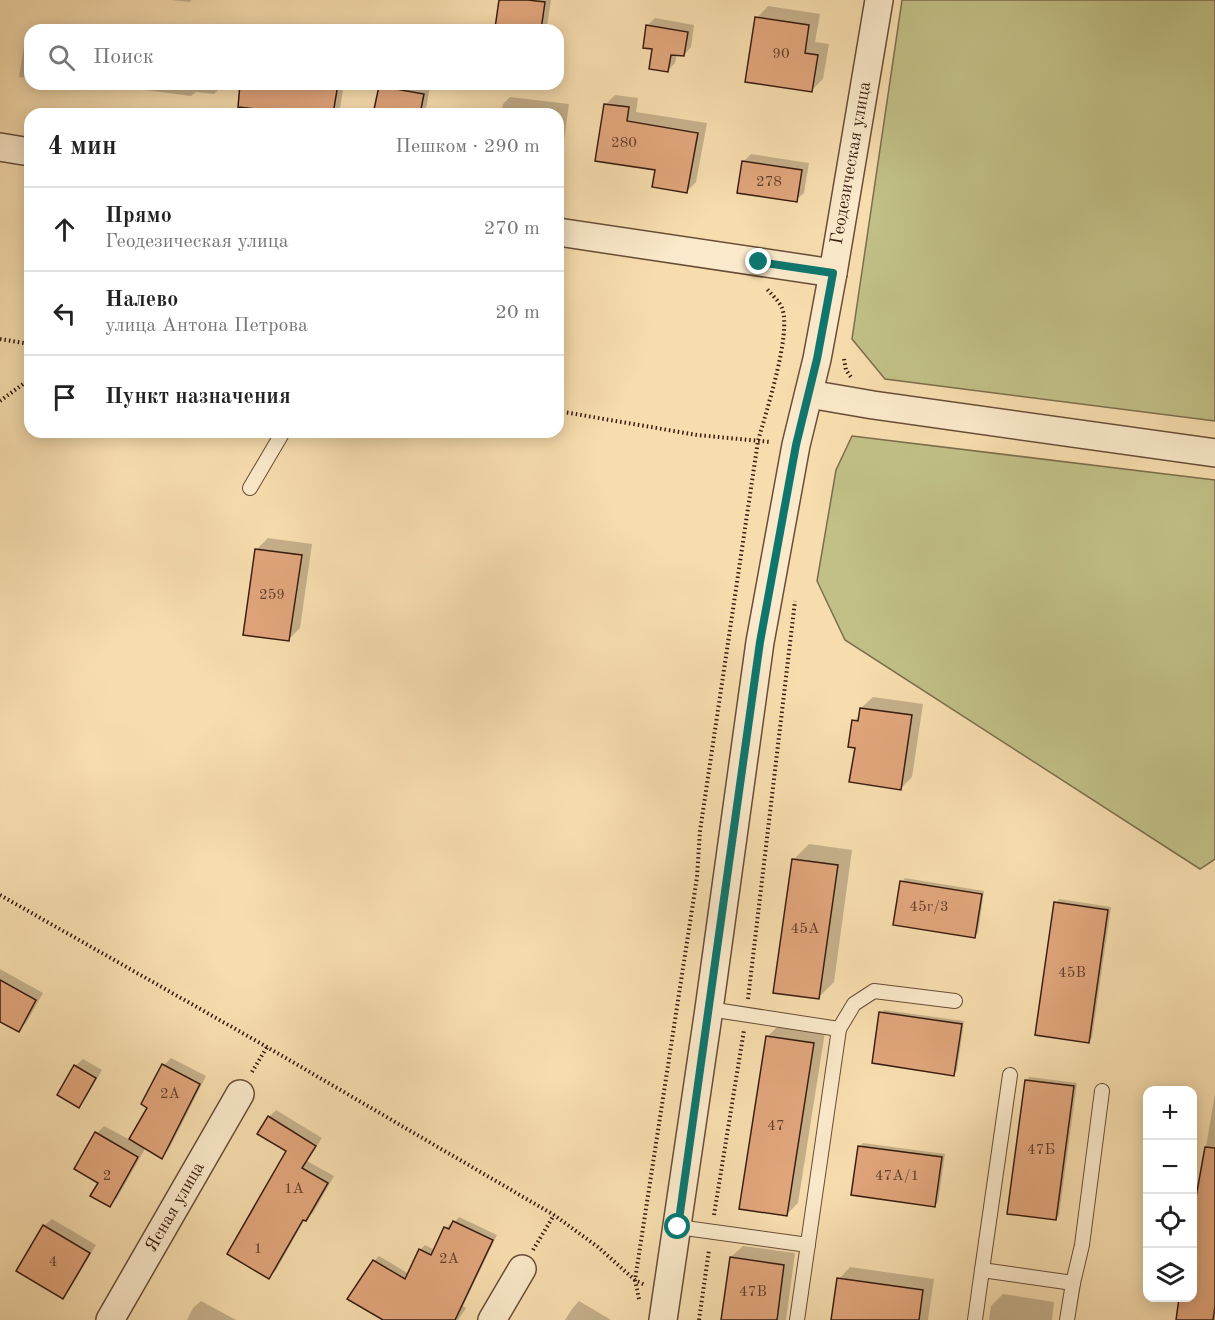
<!DOCTYPE html>
<html lang="ru">
<head>
<meta charset="utf-8">
<style>
	body { margin:0; font-family:"Old Standard TT",serif; background:#f2f2f2; color:#222 }
	.controls { position:absolute; right:18px; bottom:18px; display:grid; overflow:hidden; border-radius:12px; box-shadow:0 3px 15px #0003 }
	.controls button { width:54px; height:54px; display:grid; place-items:center; padding:0; border:0; border-bottom:2px solid #e0e0e0; background:#fff; color:#222; font:30px sans-serif }
	.stop { position:absolute; width:18px; height:18px; margin:-14px; border:4px solid #0f766e; border-radius:50%; background:#fff }
	.stop.end { background:#0f766e; border-color:#fff; box-shadow:0 2px 6px #0008 }
	.list { margin:0; padding:0; list-style:none }
	h2 { display:flex; justify-content:space-between; align-items:center; height:78px; margin:0; padding:0 24px; font-size:26px }
	h2 small { font-size:20px; font-weight:400; color:#767676 }
	.list li { display:grid; grid-template-columns:39px 1fr auto; gap:18px; align-items:center; box-sizing:border-box; height:84px; padding:0 24px; border-top:2px solid #e0e0e0 }
	.list b { display:block; font-size:22px; white-space:nowrap }
	.list p { margin:0; font-size:20px; white-space:nowrap; color:#767676 }
	.list em { font-size:20px; font-style:normal; color:#767676 }
	.icon { flex:none; width:33px; height:33px; fill:none; stroke:currentColor; stroke-width:2; stroke-linecap:round; stroke-linejoin:round }
	.map { position:relative; flex:none; width:1215px; height:1320px; overflow:hidden }
	.search { position:absolute; background:#fff; box-shadow:0 3px 15px #0003; left:24px; top:24px; width:540px; height:66px; display:flex; align-items:center; gap:15px; box-sizing:border-box; padding:0 21px; border-radius:18px; color:#767676; font-size:22px }
	.panel { position:absolute; background:#fff; box-shadow:0 3px 15px #0003; left:24px; top:108px; width:540px; height:330px; border-radius:18px }
	.map>svg:first-child { display:block }
</style>
</head>
<body>
<div class="map">
<svg width="1215" height="1320" viewBox="0 0 1215 1320">
	<rect width="100%" height="100%" fill="#f7ddae"/>
	<filter id="stains"><feTurbulence type="fractalNoise" baseFrequency=".00333" numOctaves="4"/><feColorMatrix values="0 0 0 0 .2 0 0 0 0 .09 0 0 0 0 .02 0 0 0 .5 -.17"/></filter>
	<radialGradient id="worn" r=".72"><stop offset=".6" stop-color="#630" stop-opacity="0"/><stop offset="1" stop-color="#630" stop-opacity=".3"/></radialGradient>
	<g fill="#c1c087" stroke="#7d6e4b" stroke-width="1.5">
		<polygon points="902,0 1215,0 1215,421 885,379 852,339"/>
		<polygon points="852,436 1215,480 1215,859 1200,869 845,640 817,581 836,470"/>
	</g>
	<g fill="#0003">
		<polygon points="172,0 192,0 189,2"/>
		<polygon points="500,0 551,0 547,26 543,30 515,30 496,27"/>
		<polygon points="768,6 820,14 815,42 829,44 823,79 812,90 757,18"/>
		<polygon points="655,18 694,25 691,47 684,55 677,54 675,63 668,70 653,48 647,26"/>
		<polygon points="33,26 58,30 30,30 30,78 19,77 26,34"/>
		<polygon points="146,84 224,84 214,94 196,92 191,96 145,90"/>
		<polygon points="243,84 344,84 339,114 278,114 258,107 241,85"/>
		<polygon points="382,84 414,84 430,87 425,114 374,114 380,86"/>
		<polygon points="615,95 638,98 636,112 707,123 696,182 686,192 657,169 605,105"/>
		<polygon points="510,97 569,104 564,140 558,147 558,114 501,114 503,104"/>
		<polygon points="751,154 809,163 804,193 796,200 743,162"/>
		<polygon points="268,538 312,544 300,628 289,639 257,549"/>
		<polygon points="873,697 923,704 912,777 901,788 856,747 854,721 861,714 861,708"/>
		<polygon points="809,844 852,850 834,982 818,998 793,860"/>
		<polygon points="905,878 984,891 978,933 974,936 902,882"/>
		<polygon points="1059,899 1111,907 1092,1038 1089,1041 1056,903"/>
		<polygon points="0,969 43,993 26,1023 18,1030 0,1020"/>
		<polygon points="884,1010 964,1021 957,1071 953,1074 881,1013"/>
		<polygon points="779,1025 825,1032 798,1203 786,1215 767,1037"/>
		<polygon points="171,1058 206,1076 169,1149 162,1157 146,1147 117,1198 109,1205 100,1182 97,1133 104,1126 130,1140 149,1107 164,1065"/>
		<polygon points="83,1059 102,1070 86,1098 78,1106 75,1066"/>
		<polygon points="1030,1077 1077,1083 1059,1215 1056,1219 1026,1080"/>
		<polygon points="1215,1094 1215,1320 1177,1320 1181,1298 1192,1298 1192,1228"/>
		<polygon points="276,1110 322,1138 307,1161 334,1176 313,1213 305,1219 276,1270 269,1277 288,1151 269,1117"/>
		<polygon points="863,1143 945,1154 938,1202 935,1205 860,1146"/>
		<polygon points="459,1217 497,1235 463,1306 466,1308 458,1320 386,1320 374,1261 379,1256 409,1274 420,1250 425,1245 435,1250 446,1228 451,1223 453,1224"/>
		<polygon points="52,1219 96,1245 70,1289 62,1297 44,1226"/>
		<polygon points="743,1246 795,1253 786,1320 722,1320 731,1257"/>
		<polygon points="850,1267 934,1279 928,1320 833,1320 839,1279"/>
		<polygon points="1003,1294 1054,1302 1052,1320 989,1320 991,1306"/>
		<polygon points="201,1301 236,1320 187,1320 193,1308"/>
		<polygon points="579,1301 611,1320 565,1320 572,1309"/>
	</g>
	<g fill="#e1a57c" stroke="#391d0f" stroke-width="1.5">
		<polygon points="499,0 528,0 545,2 541,30 495,28"/>
		<polygon points="755,17 809,25 805,53 818,55 812,92 745,82"/>
		<polygon points="646,25 688,32 684,56 671,55 668,72 649,69 652,49 643,48"/>
		<polygon points="240,84 256,86 256,84 297,84 319,86 319,84 338,84 333,114 256,114 257,109 238,107"/>
		<polygon points="379,86 424,94 420,114 373,114"/>
		<polygon points="604,104 629,107 627,121 698,133 687,193 652,187 655,170 595,161"/>
		<polygon points="742,161 802,170 797,202 737,193"/>
		<polygon points="255,549 302,555 289,641 243,635"/>
		<polygon points="860,708 912,715 901,790 849,782 855,748 848,747 852,720 858,721"/>
		<polygon points="792,859 838,865 819,999 773,993"/>
		<polygon points="900,881 982,894 975,938 893,925"/>
		<polygon points="1054,902 1108,910 1089,1043 1035,1035"/>
		<polygon points="0,980 36,1000 19,1032 0,1022"/>
		<polygon points="879,1012 962,1024 954,1076 872,1063"/>
		<polygon points="766,1036 814,1043 787,1216 739,1209"/>
		<polygon points="162,1064 200,1084 162,1159 129,1139 147,1108 141,1104"/>
		<polygon points="74,1065 96,1078 79,1108 57,1095"/>
		<polygon points="1025,1080 1074,1086 1056,1220 1007,1214"/>
		<polygon points="268,1116 316,1146 302,1168 328,1183 306,1221 303,1220 269,1279 227,1254 286,1151 257,1134"/>
		<polygon points="95,1132 138,1157 110,1207 90,1196 98,1183 74,1169"/>
		<polygon points="858,1146 942,1157 935,1207 851,1195"/>
		<polygon points="1205,1147 1215,1148 1215,1306 1213,1320 1176,1320 1179,1298 1192,1298 1192,1219"/>
		<polygon points="453,1221 493,1240 455,1320 383,1320 347,1299 373,1260 405,1279 419,1249 431,1255 444,1227 449,1229"/>
		<polygon points="43,1225 90,1253 63,1299 16,1271"/>
		<polygon points="730,1257 784,1265 777,1320 721,1320"/>
		<polygon points="837,1278 923,1290 919,1320 831,1320"/>
	</g>
	<g fill="none" stroke-linecap="round" stroke-linejoin="round">
		<defs>
			<g id="service">
				<polyline points="250,488 283,432"/>
				<polyline points="709,1009 839,1029 797,1320"/>
				<polyline points="839,1029 854,1004 874,991 955,1001"/>
				<polyline points="678,1227 808,1245"/>
				<polyline points="982,1270 1010,1075"/>
				<polyline points="975,1320 982,1270 1073,1283"/>
				<polyline points="1067,1320 1073,1283 1082,1245 1102,1091"/>
			</g>
			<g id="minor">
				<polyline points="0,147 30,152"/>
				<polyline points="558,232 833,273"/>
				<polyline points="809,394 873,405 1215,453"/>
				<polyline points="110,1320 240,1094"/>
				<polyline points="492,1320 522,1269"/>
				<polyline points="663,1320 709,1009 760,642 796,445 817,359 833,273 879,0"/>
			</g>
		</defs>
		<use href="#service" stroke="#684d37" stroke-width="16"/>
		<use href="#minor" stroke="#684d37" stroke-width="30"/>
		<g stroke="#391d0f" stroke-width="4" stroke-dasharray="1.5 3" stroke-linecap="butt">
			<polyline points="0,339 30,344"/>
			<polyline points="844,359 846,370 851,377"/>
			<polyline points="0,401 30,379"/>
			<polyline points="558,411 697,435 771,442"/>
			<polyline points="0,895 267,1047 554,1215 598,1247 635,1280 645,1285"/>
			<polyline points="748,999 795,601"/>
			<polyline points="252,1072 267,1047"/>
			<polyline points="714,1215 744,1030"/>
			<polyline points="533,1250 554,1215"/>
			<path d="M639,1299L635,1280L697,877L700,831L758,441C766,412 792,333 782,308C779,301 772,295 767,289"/>
			<polyline points="699,1320 709,1250"/>
		</g>
		<use href="#service" stroke="#fae9ca" stroke-width="14"/>
		<use href="#minor" stroke="#fae9ca" stroke-width="27"/>
	</g>
	<g fill="none" stroke-linecap="round" stroke-linejoin="round">
		<polyline stroke="#0f766e" stroke-width="8" points="678,1227 760,642 796,445 817,359 833,273 759,262"/>
	</g>
	<g text-anchor="middle" dominant-baseline="central" stroke-width="5" stroke-linejoin="round" paint-order="stroke">
		<g font-size="15" fill="#633f2a">
			<text x="781" y="54">90</text>
			<text x="624" y="143">280</text>
			<text x="769" y="182">278</text>
			<text x="272" y="595">259</text>
			<text x="929" y="907">45г/3</text>
			<text x="805" y="929">45А</text>
			<text x="1072" y="973">45В</text>
			<text x="170" y="1094">2А</text>
			<text x="776" y="1126">47</text>
			<text x="1041" y="1150">47Б</text>
			<text x="107" y="1176">2</text>
			<text x="897" y="1176">47А/1</text>
			<text x="294" y="1189">1А</text>
			<text x="258" y="1249">1</text>
			<text x="449" y="1259">2А</text>
			<text x="53" y="1262">4</text>
			<text x="753" y="1292">47В</text>
		</g>
		<g font-size="18" fill="#391d0f" stroke="#fae9ca">
			<text transform="translate(851 163) rotate(-80)">Геодезическая улица</text>
			<text transform="translate(175 1207) rotate(-60)">Ясная улица</text>
		</g>
	</g>
	<rect width="100%" height="100%" filter="url(#stains)"/>
	<rect width="100%" height="100%" fill="url(#worn)"/>
</svg>
<div class="controls">
<button>+</button>
<button>−</button>
<button><svg class="icon" aria-label="locate" viewBox="0 0 24 24"><circle cx="12" cy="12" r="6"/><path d="M12 2v4M12 18v4M2 12h4M18 12h4"/></svg></button>
<button><svg class="icon" aria-label="layers" viewBox="0 0 24 24"><path d="M12 4l9 5-9 5-9-5zM3 14l9 5 9-5"/></svg></button>
</div>
<div class="stop" style="left:678px;top:1227px"></div>
<div class="stop end" style="left:759px;top:262px"></div>
<div class="search"><svg class="icon" aria-label="search" viewBox="0 0 24 24"><circle cx="10" cy="10" r="6"/><path d="M15 15l6 6"/></svg>Поиск</div>
<section class="panel">
<h2>4 мин<small>Пешком · 290 m</small></h2>
<ul class="list">
<li><svg class="icon" aria-label="ahead" viewBox="0 0 24 24"><path d="M12 20V5M6 11l6-6 6 6"/></svg><div><b>Прямо</b><p>Геодезическая улица</p></div><em>270 m</em></li>
<li><svg class="icon" aria-label="left" viewBox="0 0 24 24"><path d="M17 20v-9H6M10 6l-5 5 5 5"/></svg><div><b>Налево</b><p>улица Антона Петрова</p></div><em>20 m</em></li>
<li><svg class="icon" aria-label="arrive" viewBox="0 0 24 24"><path d="M6 21V4h12l-3 4 3 4H6"/></svg><div><b>Пункт назначения</b></div></li>
</ul>
</section>
</div>
</body>
</html>
